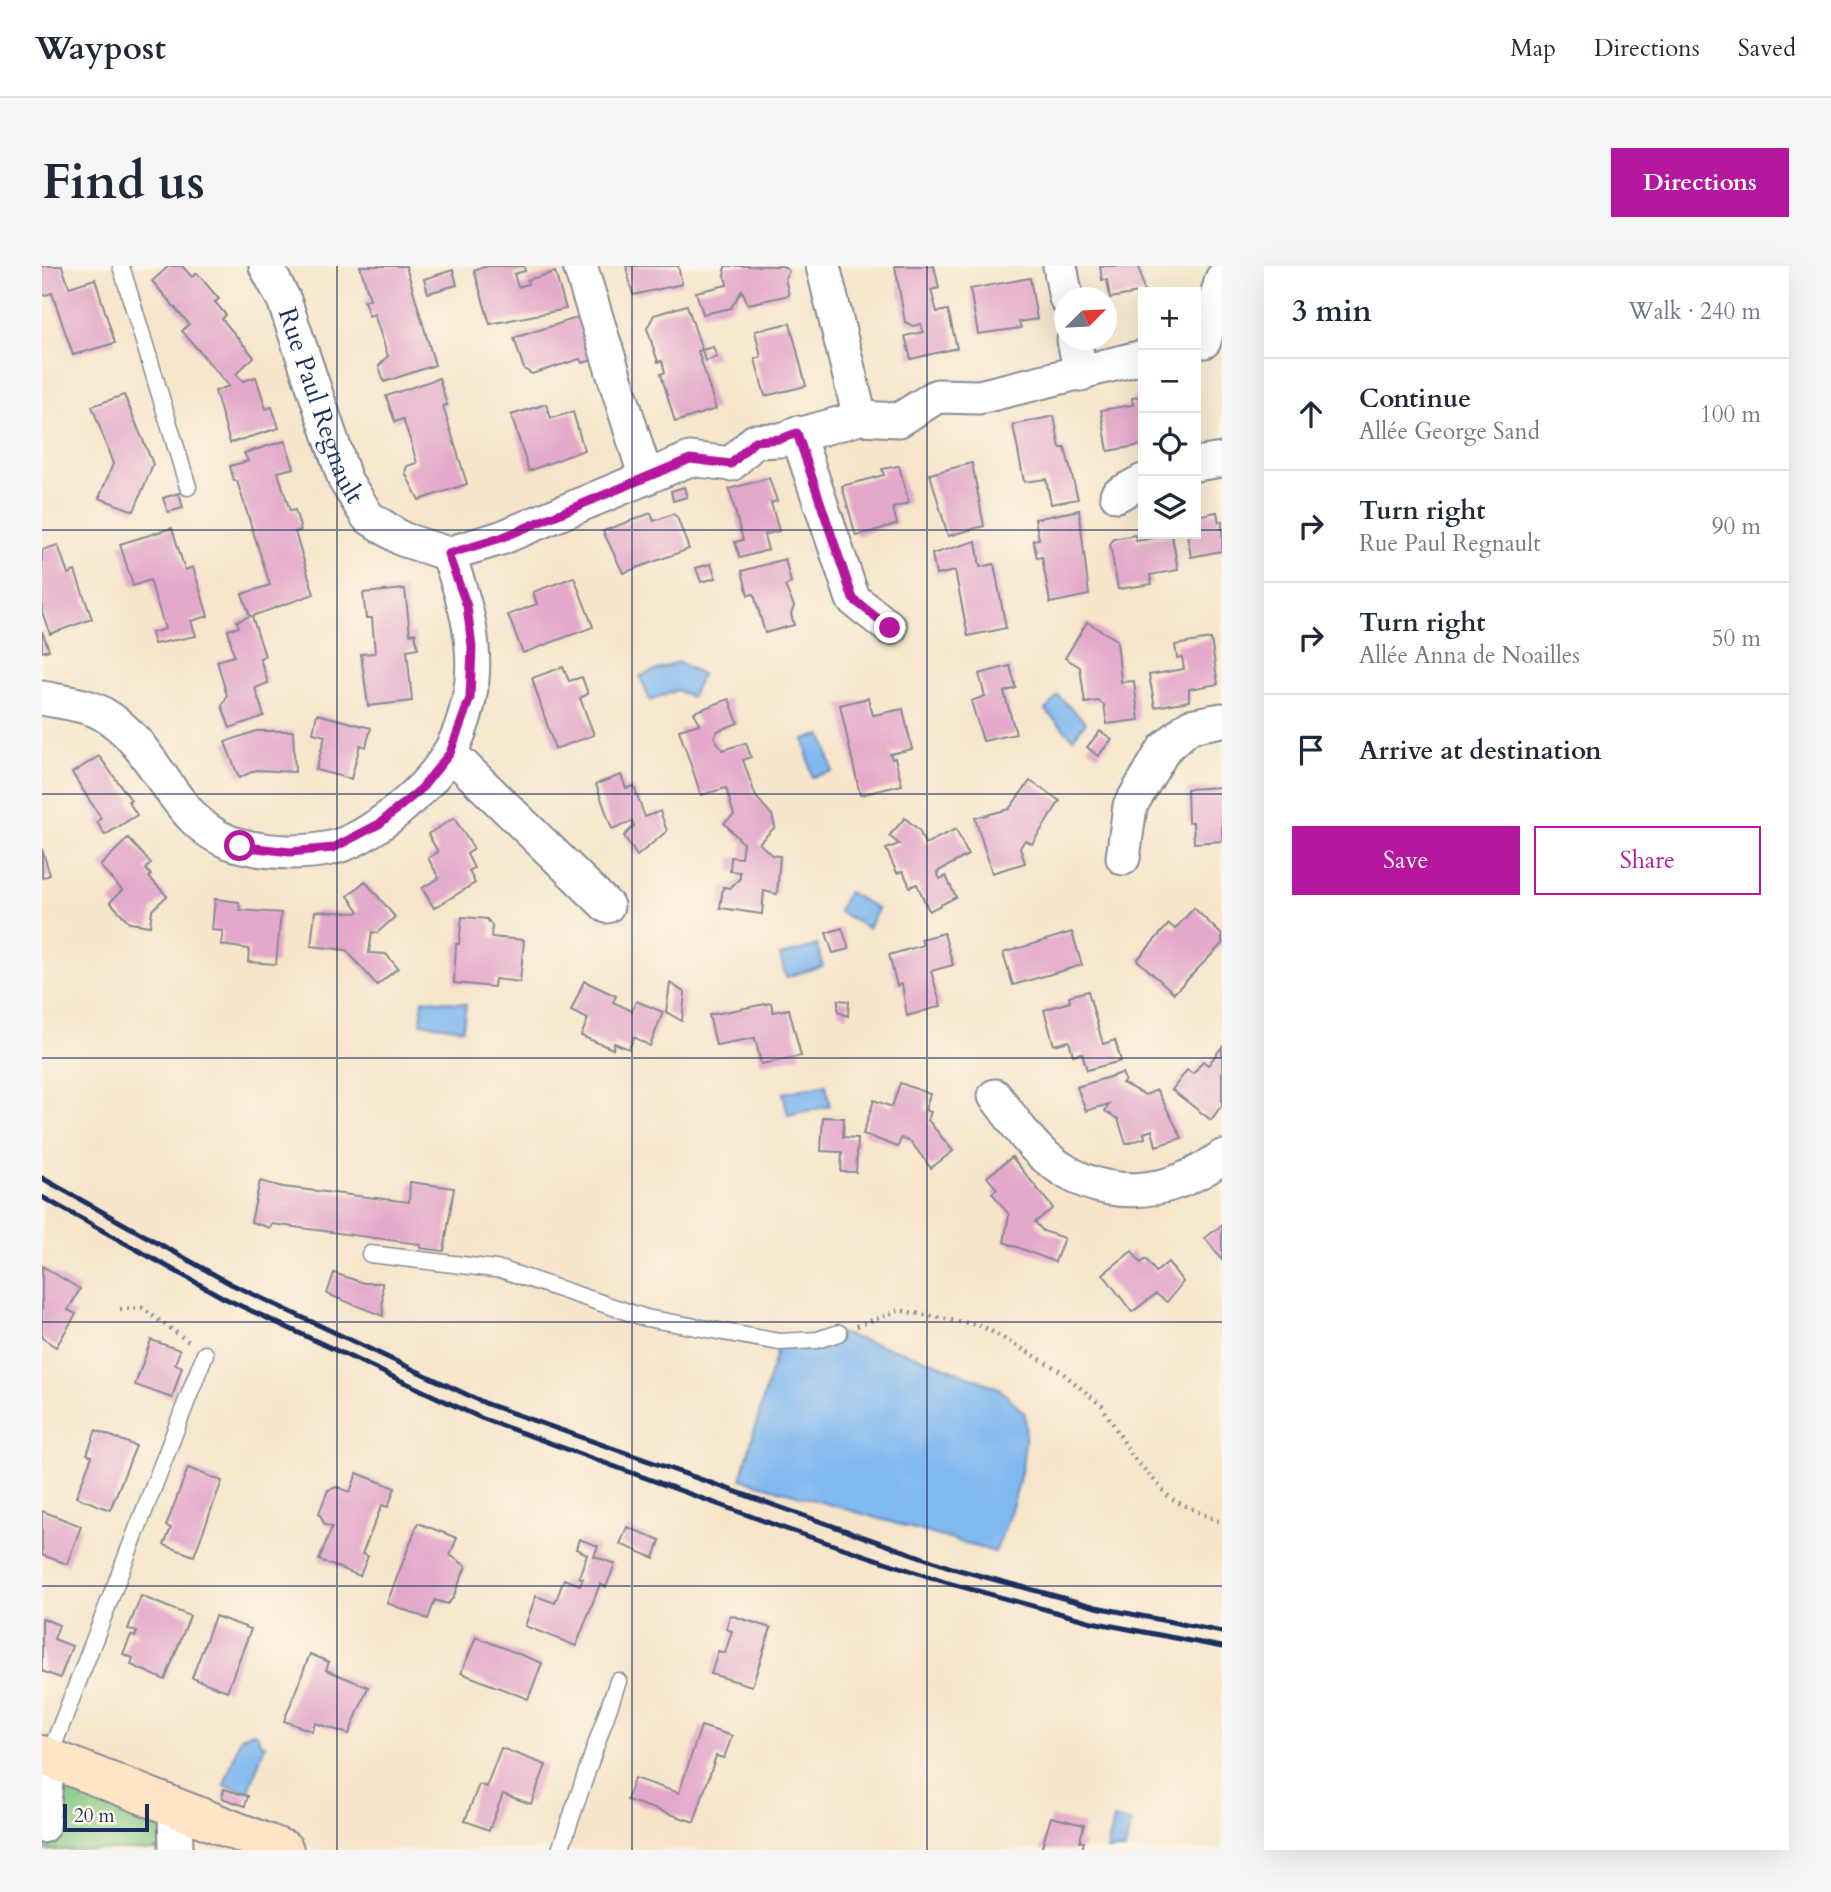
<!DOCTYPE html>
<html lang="en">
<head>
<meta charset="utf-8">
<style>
	body { margin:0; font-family:Cardo,serif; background:#f6f6f7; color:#1f2937 }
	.controls { position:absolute; right:21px; top:21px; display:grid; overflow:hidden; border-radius:0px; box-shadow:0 7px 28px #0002 }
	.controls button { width:63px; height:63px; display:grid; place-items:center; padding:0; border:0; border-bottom:2px solid #e0e1e3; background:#fff; color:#1f2937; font:35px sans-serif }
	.compass { position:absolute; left:1012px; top:21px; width:63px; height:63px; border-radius:50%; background:#fff; box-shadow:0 7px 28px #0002; rotate:66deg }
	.scale { position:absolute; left:21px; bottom:18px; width:86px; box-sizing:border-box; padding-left:7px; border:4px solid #1b2f5e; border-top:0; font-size:19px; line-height:24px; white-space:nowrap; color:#1b2f5e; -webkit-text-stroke:5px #fcf5e5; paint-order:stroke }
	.stop { position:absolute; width:21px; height:21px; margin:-16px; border:5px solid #b5179e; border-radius:50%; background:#fff }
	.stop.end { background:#b5179e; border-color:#fff; box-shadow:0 2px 7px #0008 }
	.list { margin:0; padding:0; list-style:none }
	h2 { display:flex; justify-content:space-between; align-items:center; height:91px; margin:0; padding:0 28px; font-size:30px }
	h2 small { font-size:23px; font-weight:400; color:#747a83 }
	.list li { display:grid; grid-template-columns:46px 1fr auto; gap:21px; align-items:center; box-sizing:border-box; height:112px; padding:0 28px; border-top:2px solid #e0e1e3 }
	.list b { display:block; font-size:26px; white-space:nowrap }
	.list p { margin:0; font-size:23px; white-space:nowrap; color:#747a83 }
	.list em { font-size:23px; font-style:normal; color:#747a83 }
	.actions { display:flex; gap:14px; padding:21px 28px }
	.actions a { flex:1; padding:16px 0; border:2px solid #b5179e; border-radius:0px; text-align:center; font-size:24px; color:#b5179e }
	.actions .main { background:#b5179e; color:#fff }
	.icon { flex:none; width:38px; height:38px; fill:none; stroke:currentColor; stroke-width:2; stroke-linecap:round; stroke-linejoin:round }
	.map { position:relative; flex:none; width:1180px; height:1584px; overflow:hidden; border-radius:0px }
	header { display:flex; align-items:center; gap:42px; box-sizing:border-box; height:98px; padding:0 35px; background:#fff; border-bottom:2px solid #e0e1e3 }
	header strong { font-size:33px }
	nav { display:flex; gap:38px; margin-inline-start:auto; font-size:24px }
	.intro { display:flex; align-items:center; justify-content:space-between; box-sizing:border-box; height:168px; padding:0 42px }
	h1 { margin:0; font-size:49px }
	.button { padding:18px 32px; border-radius:0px; background:#b5179e; color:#fff; font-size:24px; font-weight:700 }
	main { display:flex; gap:42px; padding:0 42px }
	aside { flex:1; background:#fff; border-radius:0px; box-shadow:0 7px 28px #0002 }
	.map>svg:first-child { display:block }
</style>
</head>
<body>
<header>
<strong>Waypost</strong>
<nav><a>Map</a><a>Directions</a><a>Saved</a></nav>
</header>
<div class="intro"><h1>Find us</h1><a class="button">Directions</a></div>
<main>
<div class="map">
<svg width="1180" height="1584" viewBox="0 0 1180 1584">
	<rect width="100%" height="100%" fill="#fcf5e5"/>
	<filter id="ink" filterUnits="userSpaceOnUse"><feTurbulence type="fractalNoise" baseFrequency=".0143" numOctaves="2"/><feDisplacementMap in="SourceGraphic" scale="14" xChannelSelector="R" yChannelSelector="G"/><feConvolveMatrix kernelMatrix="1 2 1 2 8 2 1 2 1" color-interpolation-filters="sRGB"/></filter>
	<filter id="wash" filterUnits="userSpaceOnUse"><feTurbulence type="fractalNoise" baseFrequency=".00686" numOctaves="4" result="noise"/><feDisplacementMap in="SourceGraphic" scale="28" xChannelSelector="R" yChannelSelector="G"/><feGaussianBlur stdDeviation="1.57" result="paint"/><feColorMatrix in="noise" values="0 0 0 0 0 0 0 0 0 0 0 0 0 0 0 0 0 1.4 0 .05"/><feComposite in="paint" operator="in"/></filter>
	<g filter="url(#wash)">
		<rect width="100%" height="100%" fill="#f6e5cb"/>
		<polygon fill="#82c681" stroke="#4e7a70" stroke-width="2" points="6,1493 133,1541 134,1584 0,1584"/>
		<g fill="#80b8f0" stroke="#4e74a7" stroke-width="2">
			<polygon points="636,396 660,409 649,431 635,424 608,435 598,410"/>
			<polygon points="1016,430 1044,456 1031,472 1003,444"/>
			<polygon points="780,469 791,505 770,511 762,473"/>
			<polygon points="806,626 836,643 826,662 796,645"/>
			<polygon points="775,679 781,700 744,711 738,690"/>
			<polygon points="381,733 424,738 421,763 379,757"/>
			<polygon points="784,818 788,840 746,849 741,827"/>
			<path d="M797,1067L881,1092L957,1122L983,1148C986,1196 972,1242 953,1286L699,1213L737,1076Z"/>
			<polygon points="210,1466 215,1467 218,1477 223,1479 206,1527 182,1519 199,1471"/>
			<polygon points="1072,1553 1089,1557 1083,1584 1065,1584"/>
		</g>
		<g id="blocks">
			<g fill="#e3a8ca">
				<polygon points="0,0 20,0 27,21 53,13 73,77 31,89 10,27 0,30"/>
				<polygon points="127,0 140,0 150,11 155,7 177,33 173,36 184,49 180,53 212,91 194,108 201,115 214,111 224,143 230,141 237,162 188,177 173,125 187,120 140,65 147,58 110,15"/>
				<polygon points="318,0 364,0 393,99 342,116 337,100 346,90 332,48 327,50 322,35 328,33"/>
				<polygon points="446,0 482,0 483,5 472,8 476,21 486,18 485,14 513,6 524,43 448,58 432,4"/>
				<polygon points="584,0 636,0 640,18 591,29"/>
				<polygon points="684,0 740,0 747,5 743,12 747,29 706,38 700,24 689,42 661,48 654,26 685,19 682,4"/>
				<polygon points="853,0 892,0 897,22 889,24 895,46 906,44 915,82 869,93 863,70 881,66 879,58 871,60 863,56"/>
				<polygon points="1058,0 1097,0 1102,26 1068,32 1065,14 1060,14"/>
				<polygon points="411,4 415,19 386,27 382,13"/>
				<polygon points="988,12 995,53 977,56 979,62 936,68 928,23"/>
				<polygon points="645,39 660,84 656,85 674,143 633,156 619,108 623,106 620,95 616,96 605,62 612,49"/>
				<polygon points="541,50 554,93 540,97 538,93 490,108 482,103 472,72"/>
				<polygon points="748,57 764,120 723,130 713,93 719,91 713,65"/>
				<polygon points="671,81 675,91 663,95 660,84"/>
				<polygon points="397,112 405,139 401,140 425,218 377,234 363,207 365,200 375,197 370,180 361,153 353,156 344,130"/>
				<polygon points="82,129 111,198 92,245 57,232 71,198 50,140"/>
				<polygon points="1101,130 1100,179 1066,185 1059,144 1091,139 1090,132"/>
				<polygon points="504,138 509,152 531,146 542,184 487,205 469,149"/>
				<polygon points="1012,150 1018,182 1023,182 1036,233 1009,238 1004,213 982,216 971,159"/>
				<polygon points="243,175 252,202 236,206 248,245 253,244 259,264 253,266 272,328 210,350 223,390 218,392 226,417 213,422 222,450 188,462 180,440 185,430 175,395 192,390 186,364 197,361 195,355 208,350 200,328 228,319 195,215 192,215 188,200 206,195 202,187"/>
				<polygon points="930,197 942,260 906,270 888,208"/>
				<polygon points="857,200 867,237 851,242 855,258 814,270 800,220 842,209 840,203"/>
				<polygon points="727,212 735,235 729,237 737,265 722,269 726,284 698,292 693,276 701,274 687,223"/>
				<polygon points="642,221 645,231 631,235 629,225"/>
				<polygon points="137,227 141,242 126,246 121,232"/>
				<polygon points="1037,244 1047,329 1008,337 1000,291 995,292 991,274 997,273 993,253"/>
				<polygon points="1175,246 1177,256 1180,255 1180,285 1149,291 1145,268 1154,268 1154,250"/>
				<polygon points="609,247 612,255 631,248 635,251 647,283 581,307 561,265"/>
				<polygon points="130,262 143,304 151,301 166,350 149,355 154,370 112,378 109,367 123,363 108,314 91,320 78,278"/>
				<polygon points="1093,269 1094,275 1130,269 1136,304 1108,309 1110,318 1076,323 1068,278 1072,273"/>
				<polygon points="934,275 938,301 952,298 964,362 926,370 913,305 894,309 890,288"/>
				<polygon points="16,279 26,308 33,305 50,353 8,368 0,346 0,284"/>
				<polygon points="743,293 749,317 743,320 752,340 749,348 752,359 723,367 712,328 706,329 700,305"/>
				<polygon points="669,298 674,312 659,316 654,302"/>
				<polygon points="532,311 551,361 481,387 466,349 495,338 491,326"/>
				<polygon points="363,323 368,368 373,367 376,382 365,384 370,435 326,440 319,388 333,387 330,352 324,352 321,327"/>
				<polygon points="1045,356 1075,374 1079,416 1092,415 1097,454 1065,458 1062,439 1056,435 1043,437 1038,401 1023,392"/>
				<polygon points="0,365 7,384 0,386"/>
				<polygon points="1169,373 1176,418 1147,423 1147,435 1113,441 1107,409 1142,403 1140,391 1135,392 1133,379"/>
				<polygon points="968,400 974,422 962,426 974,468 941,475 929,435 943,430 937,408"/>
				<polygon points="521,401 527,415 540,411 546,428 538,432 552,469 513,483 490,412"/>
				<polygon points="826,432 831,449 861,443 870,483 848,488 850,493 853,492 860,519 818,529 798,439"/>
				<polygon points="687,433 696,457 675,465 672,471 680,484 704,477 709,491 701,494 714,531 730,549 733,561 717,577 730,589 738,590 735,628 722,625 720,648 678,642 681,621 688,622 698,612 698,606 688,605 689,591 699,592 701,577 682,557 692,549 684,522 659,529 637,464 657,458 652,446"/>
				<polygon points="275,448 329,462 324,481 318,479 309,513 274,504 283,470 271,467"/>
				<polygon points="214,465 251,465 253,506 214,504 197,512 183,476"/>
				<polygon points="1058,465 1070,473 1056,490 1045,481"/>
				<polygon points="57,490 89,534 86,535 95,549 63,569 55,556 59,552 30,507"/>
				<polygon points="579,509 584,522 592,520 603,551 618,545 625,565 595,590 582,570 592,560 590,555 570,563 554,518"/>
				<polygon points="988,515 1018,535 990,578 983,574 978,582 983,597 950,607 933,552 967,543"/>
				<polygon points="1180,521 1180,575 1152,577 1151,556 1146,556 1145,523"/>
				<polygon points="412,552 432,583 425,588 432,602 427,605 433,617 392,642 380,622 397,612 386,592 396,586 386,568"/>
				<polygon points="863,552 877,564 883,578 914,563 926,589 895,606 898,613 904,610 914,631 887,645 875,618 868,621 861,605 855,607 844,583 857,578 847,570"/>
				<polygon points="86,572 109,597 104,603 109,609 107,611 125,630 110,644 108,660 88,657 68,636 80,624 58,600"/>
				<polygon points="0,583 8,609 0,612"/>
				<polygon points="323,615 353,651 335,667 330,666 327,687 344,688 356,702 335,719 304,684 269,680 273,645 314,647 317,645 306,630"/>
				<polygon points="173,633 197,636 198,644 239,647 234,698 206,696 207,683 179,679 181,665 170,664"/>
				<polygon points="1152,642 1180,669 1180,678 1132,727 1095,694 1127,658 1133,663"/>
				<polygon points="420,651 445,653 450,660 449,671 482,674 478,716 453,713 452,721 412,717 414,678 417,678"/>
				<polygon points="800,662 807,683 791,687 784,667"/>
				<polygon points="1030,666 1040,699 971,719 961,687"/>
				<polygon points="902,667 911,699 889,705 899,740 865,750 860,718 855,720 847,689 881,679 879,673"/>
				<polygon points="542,715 574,730 571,736 590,745 594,735 621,746 608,780 592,771 587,783 572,777 571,783 539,770 546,753 529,745"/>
				<polygon points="628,717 643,727 640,755 624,746"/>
				<polygon points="1046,725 1061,778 1073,774 1079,795 1045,804 1040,787 1031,789 1027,775 1012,779 1002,744 1028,736 1027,730"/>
				<polygon points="796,734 807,735 806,750 796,746"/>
				<polygon points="729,737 731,746 747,743 759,790 719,798 713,772 674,779 667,749"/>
				<polygon points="1180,781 1180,839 1169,854 1130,824 1145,804 1151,808 1161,795 1166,799"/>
				<polygon points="1080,807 1083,814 1080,817 1103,829 1115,824 1140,872 1114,880 1110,864 1102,867 1103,872 1084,878 1076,853 1063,845 1067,838 1044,845 1035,821"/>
				<polygon points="858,817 888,828 883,844 889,846 886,854 911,885 889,902 869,876 859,872 856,881 821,868 832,834 850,841"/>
				<polygon points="781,851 802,852 801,871 816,872 814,906 799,906 800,886 779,885"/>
				<polygon points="970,891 1011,942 993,956 1001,965 1022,972 1013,996 962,976 967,949 950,927 955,923 945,911"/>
				<polygon points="218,915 241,921 367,936 368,916 412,922 402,985 378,982 378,978 230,958 228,962 209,956"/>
				<polygon points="1180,959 1180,994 1163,972"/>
				<polygon points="1090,985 1099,997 1104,993 1114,1006 1126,996 1141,1016 1125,1036 1114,1028 1090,1046 1061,1008"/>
				<polygon points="0,1000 38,1023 26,1044 34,1048 14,1081 0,1072"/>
				<polygon points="292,1007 322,1017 340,1017 341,1050 285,1028"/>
				<polygon points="109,1074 138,1084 133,1098 140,1101 130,1132 93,1119"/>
				<polygon points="54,1164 94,1180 68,1244 34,1231 50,1190 45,1188"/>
				<polygon points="146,1202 180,1215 152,1290 122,1279 129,1262 124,1260"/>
				<polygon points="315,1207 353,1222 346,1241 340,1239 320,1288 326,1290 318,1310 277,1294 290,1261 283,1259 277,1247 286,1224 295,1221 308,1226"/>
				<polygon points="0,1245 39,1260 25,1298 0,1289"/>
				<polygon points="376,1257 415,1272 408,1289 424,1300 411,1332 405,1338 393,1334 386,1353 345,1337"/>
				<polygon points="585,1261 618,1274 612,1292 578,1278"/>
				<polygon points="537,1273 556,1280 552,1290 573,1298 564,1321 558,1318 534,1380 483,1360 494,1330 513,1337 522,1313 538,1319 541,1312 537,1311 545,1288 534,1283"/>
				<polygon points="99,1330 148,1350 123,1414 89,1399 91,1392 81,1388 89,1369 93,1371 95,1366 86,1363"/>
				<polygon points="688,1349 729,1362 710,1420 669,1408 676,1385 683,1387 690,1365 684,1363"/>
				<polygon points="173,1350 209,1363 185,1425 150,1412"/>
				<polygon points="0,1352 17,1359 12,1373 30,1380 18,1412 0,1405"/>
				<polygon points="434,1371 500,1397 486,1433 419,1407"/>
				<polygon points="268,1388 287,1396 284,1404 326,1421 307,1468 273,1457 270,1465 242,1455"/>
				<polygon points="659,1460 690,1470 682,1492 674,1490 652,1556 585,1534 592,1512 637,1527"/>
				<polygon points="459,1482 504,1499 489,1538 461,1528 447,1564 423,1555 437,1518 444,1521"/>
				<polygon points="182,1523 206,1530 203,1540 180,1532"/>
				<polygon points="1009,1551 1042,1559 1038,1575 1042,1576 1040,1584 999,1584"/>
			</g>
		</g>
	</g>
	<g filter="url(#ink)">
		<use href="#blocks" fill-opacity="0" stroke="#888a94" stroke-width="2"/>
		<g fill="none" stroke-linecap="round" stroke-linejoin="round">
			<defs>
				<g id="lane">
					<polyline points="79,0 146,221"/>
					<polyline points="328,988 461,1004 604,1052 737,1076 775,1074 797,1067"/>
					<polyline points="6,1493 163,1088"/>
					<polyline points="518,1584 576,1415"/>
				</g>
				<g id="street">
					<path id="s1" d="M224,0L242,34L303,214L326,251L360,273L406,288L459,272L648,193L689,198L713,175L738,174L818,152L857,154L895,130L937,131L1101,91"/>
					<polyline points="538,0 604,212"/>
					<polyline points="781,0 818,152"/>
					<polyline points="1018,0 1024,32"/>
					<polyline points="1032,74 1039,108"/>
					<polyline points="1162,75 1180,13"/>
					<polyline points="755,167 811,333 848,362"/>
					<polyline points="1154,198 1180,194"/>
					<polyline points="1075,229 1101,215"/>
					<path d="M0,432C19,436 45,438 61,448C119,481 130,564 200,580C228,587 261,588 289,582C329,573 388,522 407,487C416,473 424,449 427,433C438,383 423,334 406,288"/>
					<polyline points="408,487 565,640"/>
					<polyline points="1081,592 1088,540 1122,483 1148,460 1180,454"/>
					<path d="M953,830C969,850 985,876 1005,892C1059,937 1126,932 1180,891"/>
					<polyline points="133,1541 134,1584"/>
					<polyline points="0,1560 6,1493"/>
				</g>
				<polyline id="secondary" points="0,1489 242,1584"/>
			</defs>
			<use href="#lane" stroke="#888a94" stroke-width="19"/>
			<use href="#street" stroke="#888a94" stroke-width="37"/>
			<use href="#secondary" stroke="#888a94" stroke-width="42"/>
			<g stroke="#888a94" stroke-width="4.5" stroke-dasharray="2 5" stroke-linecap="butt">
				<polyline points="78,1043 100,1042 147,1076"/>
				<polyline points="815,1060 857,1044 940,1060 1017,1104 1060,1140 1091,1191 1129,1233 1180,1257"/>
			</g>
			<use href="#lane" stroke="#fff" stroke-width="16"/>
			<use href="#street" stroke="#fff" stroke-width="33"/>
			<use href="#secondary" stroke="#ffe4c6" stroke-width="38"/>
			<g stroke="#1b2f5e" stroke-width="5">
				<polyline points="0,912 189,1018 445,1138 910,1302 1054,1341 1180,1366"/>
				<polyline points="0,931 182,1032 439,1152 744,1263 906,1317 1050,1356 1180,1381"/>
			</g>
		</g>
	</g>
	<g fill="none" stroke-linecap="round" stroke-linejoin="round" filter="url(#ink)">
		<polyline stroke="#b5179e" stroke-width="9" points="198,580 248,586 291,582 337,558 379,523 408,487 428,432 430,381 425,340 406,288 459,272 648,193 689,198 713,175 738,173 755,167 811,333 848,362"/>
	</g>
	<path fill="none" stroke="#1b2f5e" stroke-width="2" stroke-opacity="0.55" d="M295,0V1584M590,0V1584M885,0V1584M0,264H1101M1154,264H1180M0,528H1180M0,792H1180M0,1056H1180M0,1320H1180"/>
	<g text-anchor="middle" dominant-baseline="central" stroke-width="5" stroke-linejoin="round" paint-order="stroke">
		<g font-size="26" fill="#1b2f5e" stroke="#fcf5e5">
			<text stroke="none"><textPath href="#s1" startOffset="150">Rue Paul Regnault</textPath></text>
		</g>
	</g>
</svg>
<div class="controls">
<button>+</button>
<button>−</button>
<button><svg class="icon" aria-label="locate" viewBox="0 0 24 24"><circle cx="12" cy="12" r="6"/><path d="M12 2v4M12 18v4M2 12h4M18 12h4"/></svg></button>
<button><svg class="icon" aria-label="layers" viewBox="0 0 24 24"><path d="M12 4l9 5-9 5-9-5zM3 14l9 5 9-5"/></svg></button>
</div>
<svg class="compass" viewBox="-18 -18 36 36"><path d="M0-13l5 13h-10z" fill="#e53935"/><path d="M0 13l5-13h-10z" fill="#747a83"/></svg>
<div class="scale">20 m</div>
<div class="stop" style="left:198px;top:580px"></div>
<div class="stop end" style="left:848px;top:362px"></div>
</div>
<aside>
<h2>3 min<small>Walk · 240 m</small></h2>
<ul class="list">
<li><svg class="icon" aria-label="ahead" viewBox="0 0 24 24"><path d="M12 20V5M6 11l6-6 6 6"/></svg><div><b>Continue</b><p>Allée George Sand</p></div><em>100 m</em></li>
<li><svg class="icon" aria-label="right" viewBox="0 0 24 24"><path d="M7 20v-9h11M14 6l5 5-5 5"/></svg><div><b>Turn right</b><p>Rue Paul Regnault</p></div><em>90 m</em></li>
<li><svg class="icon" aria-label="right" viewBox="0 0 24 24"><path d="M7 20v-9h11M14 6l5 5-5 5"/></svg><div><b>Turn right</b><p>Allée Anna de Noailles</p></div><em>50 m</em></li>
<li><svg class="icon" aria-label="arrive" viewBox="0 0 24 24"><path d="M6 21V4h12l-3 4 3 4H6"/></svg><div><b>Arrive at destination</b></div></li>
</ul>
<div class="actions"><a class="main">Save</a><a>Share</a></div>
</aside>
</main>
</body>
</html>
